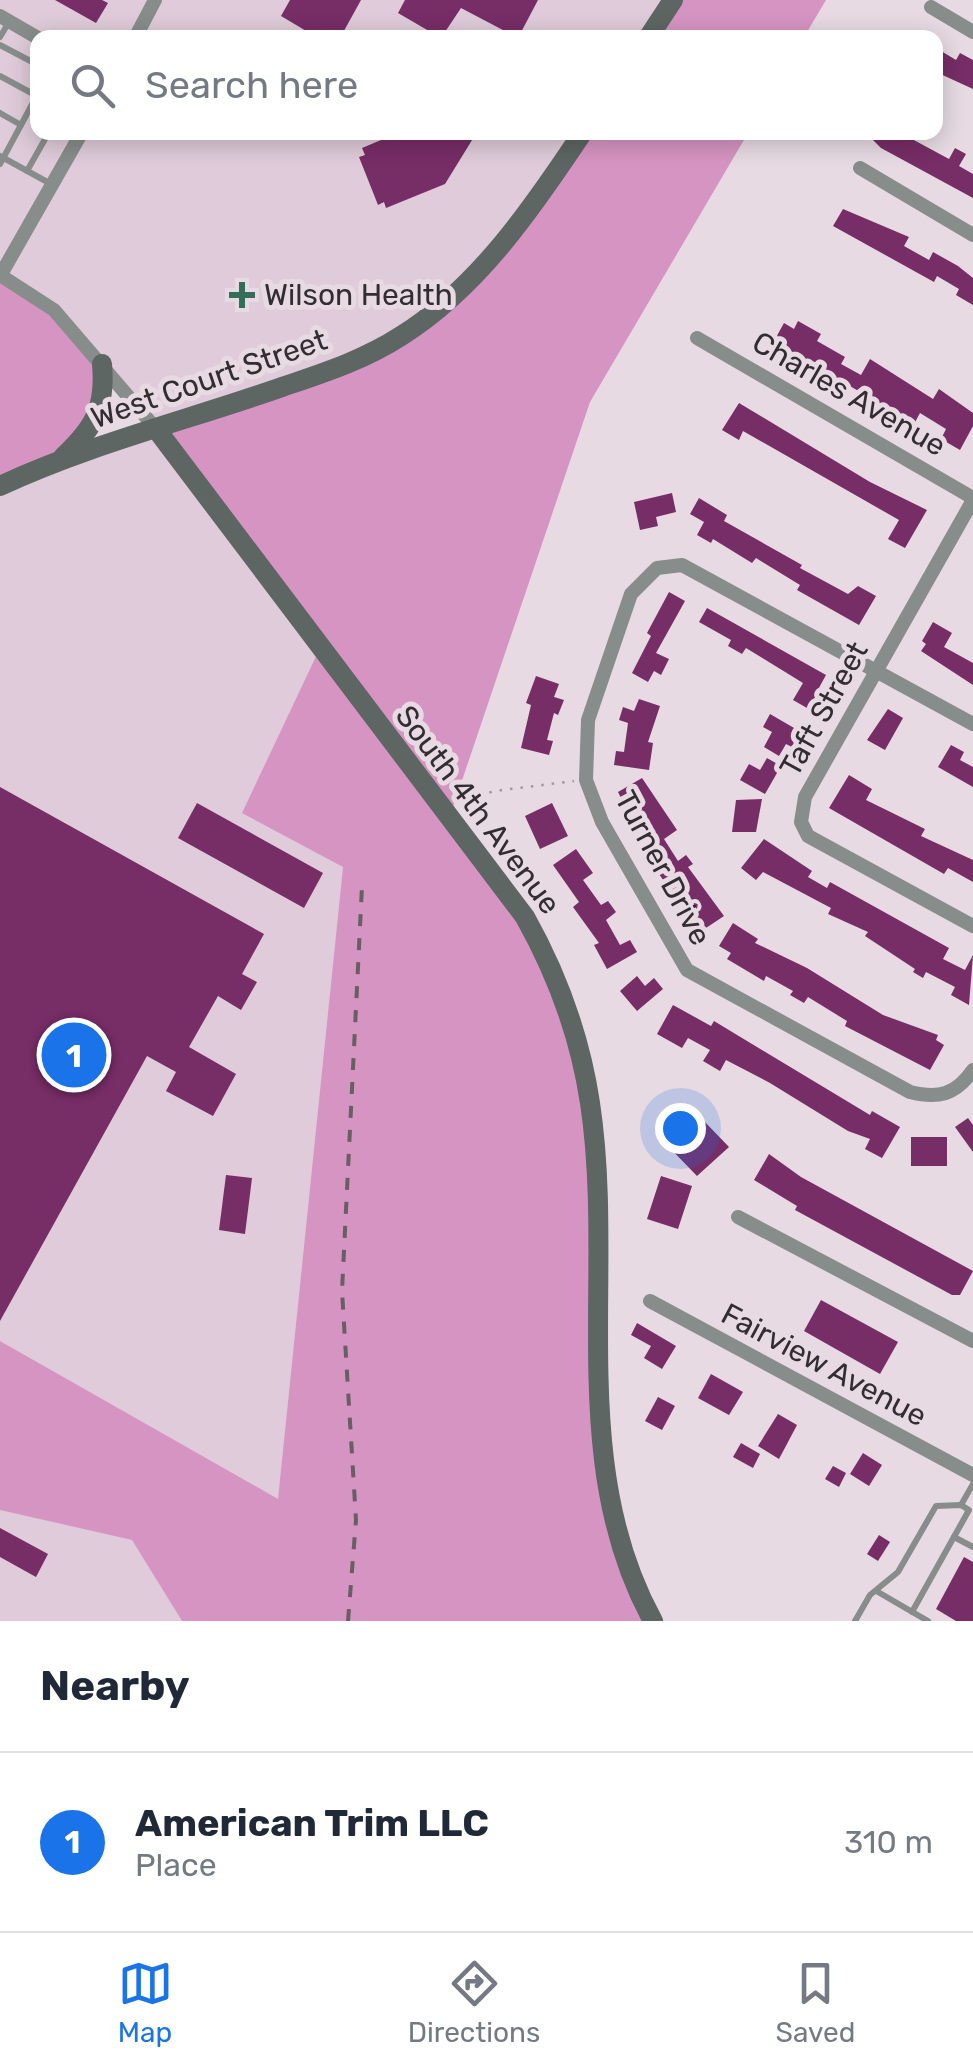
<!DOCTYPE html>
<html lang="en">
<head>
<meta charset="utf-8">
<style>
	body { margin:0; font-family:Rubik,sans-serif; background:#f6f6f7; color:#1f2937 }
	.you { position:absolute; left:680px; top:1128px; width:35px; height:35px; margin:-25px; border:8px solid #fff; border-radius:50%; background:#1a73e8; box-shadow:0 0 0 15px #1a73e833 }
	.badge { display:grid; place-items:center; width:65px; height:65px; border-radius:50%; background:#1a73e8; color:#fff; font-size:32px; font-weight:700 }
	.pin { position:absolute; translate:-50% -50%; border:5px solid #fff; box-shadow:0 2px 10px #0006 }
	.list { margin:0; padding:0; list-style:none }
	h2 { display:flex; justify-content:space-between; align-items:center; height:130px; margin:0; padding:0 40px; font-size:42px }
	h2 small { font-size:32px; font-weight:400; color:#747a83 }
	.list li { display:grid; grid-template-columns:65px 1fr auto; gap:30px; align-items:center; box-sizing:border-box; height:180px; padding:0 40px; border-top:2px solid #e0e1e3 }
	.list b { display:block; font-size:38px; white-space:nowrap }
	.list p { margin:0; font-size:32px; white-space:nowrap; color:#747a83 }
	.list em { font-size:32px; font-style:normal; color:#747a83 }
	.icon { flex:none; width:55px; height:55px; fill:none; stroke:currentColor; stroke-width:2; stroke-linecap:round; stroke-linejoin:round }
	.map { position:relative; flex:none; width:973px; height:1621px; overflow:hidden }
	.search { position:absolute; background:#fff; box-shadow:0 5px 25px #0003; left:30px; right:30px; top:30px; height:110px; display:flex; align-items:center; gap:25px; box-sizing:border-box; padding:0 35px; border-radius:20px; color:#747a83; font-size:38px }
	.sheet { height:310px; background:#fff }
	nav { display:flex; justify-content:space-around; align-items:center; box-sizing:border-box; height:140px; border-top:2px solid #e0e1e3; background:#fff; font-size:28px; color:#747a83 }
	nav a { display:grid; justify-items:center; gap:5px }
	nav .on { color:#1a73e8 }
	.map>svg:first-child { display:block }
</style>
</head>
<body>
<div class="map">
<svg width="973" height="1621" viewBox="0 0 973 1621">
	<rect width="100%" height="100%" fill="#e7dae3"/>
	<g fill="#dfcbd9">
		<polygon points="0,0 673,0 648,37 38,38 38,132 583,133 320,648 343,867 278,1500 0,1341 0,486 156,431 0,276"/>
		<polygon points="0,1510 132,1540 182,1621 0,1621"/>
	</g>
	<g fill="#d694c2">
		<polygon points="673,0 826,0 804,37 648,38"/>
		<polygon points="583,133 748,133 590,402 449,819 525,917 591,1105 601,1447 653,1621 182,1621 132,1540 0,1510 0,1341 278,1499 343,867 242,813 320,648 157,430 356,361 470,281"/>
		<polygon points="0,276 54,310 102,364 88,434 0,486"/>
	</g>
	<g fill="#772d66">
		<polygon points="55,0 102,0 108,3 96,23"/>
		<polygon points="290,0 361,0 340,38 318,38 281,16"/>
		<polygon points="405,0 538,0 518,38 461,8 441,38 398,13"/>
		<polygon points="936,48 956,60 960,53 973,60 973,89 936,72"/>
		<polygon points="400,132 477,132 445,184 386,208 384,202 378,205 359,157 365,155 362,148"/>
		<polygon points="876,132 899,132 949,159 955,148 966,154 959,166 973,174 973,198 881,148 872,139"/>
		<polygon points="843,209 909,237 904,246 929,260 933,252 958,266 973,278 973,305 956,295 959,289 937,276 934,282 833,226"/>
		<polygon points="798,321 821,334 817,341 845,357 841,364 861,375 870,359 933,399 939,389 973,413 973,426 960,450 941,439 946,429 920,413 914,424 774,341 784,323 794,329"/>
		<polygon points="739,403 870,482 927,510 905,548 888,539 899,520 743,431 739,440 722,430"/>
		<polygon points="672,493 676,512 656,517 658,526 640,530 634,502"/>
		<polygon points="699,498 727,515 724,521 802,565 800,568 848,594 858,586 876,596 859,625 797,590 800,585 756,558 752,563 713,539 711,543 697,535 704,522 690,514"/>
		<polygon points="669,592 685,601 656,653 669,659 661,675 654,671 648,682 632,673 651,636 647,633"/>
		<polygon points="707,608 826,675 815,695 821,699 814,712 793,700 803,683 746,648 742,654 728,646 731,640 699,622"/>
		<polygon points="933,622 952,633 944,647 973,663 973,685 921,651 926,644 922,641"/>
		<polygon points="536,676 559,684 554,697 564,700 558,715 554,713 547,740 553,741 549,755 521,748 531,705 526,703"/>
		<polygon points="639,699 660,706 648,742 653,743 649,770 614,765 616,751 624,752 628,723 619,720 623,707 634,711"/>
		<polygon points="888,709 903,718 885,750 867,740"/>
		<polygon points="770,714 801,732 792,747 786,744 779,756 764,747 772,732 763,727"/>
		<polygon points="951,745 964,752 960,760 973,767 973,787 938,767"/>
		<polygon points="767,758 781,766 765,794 740,780 749,764 760,770"/>
		<polygon points="849,775 872,789 866,800 925,829 921,836 973,860 973,882 948,868 944,874 829,808"/>
		<polygon points="642,778 677,830 664,839 678,861 686,855 693,864 688,867 724,916 700,932 680,891 674,896 659,874 618,792"/>
		<polygon points="0,787 264,934 242,974 257,982 241,1010 218,996 189,1047 236,1074 213,1116 166,1091 176,1072 147,1056 0,1321"/>
		<polygon points="762,799 756,832 732,832 736,800"/>
		<polygon points="197,803 323,873 304,908 178,838"/>
		<polygon points="552,803 568,836 540,849 525,816"/>
		<polygon points="764,839 812,871 808,877 827,888 830,882 949,948 943,959 965,970 973,955 969,1005 951,995 955,987 926,972 923,978 913,972 915,969 865,936 868,932 828,914 831,908 763,872 756,880 741,868"/>
		<polygon points="576,849 593,873 583,880 601,905 608,901 616,912 606,920 620,945 630,940 637,952 607,969 594,945 599,943 573,907 579,902 553,865"/>
		<polygon points="733,923 758,939 755,943 807,968 883,1015 938,1035 936,1040 944,1045 930,1070 845,1026 847,1021 808,997 804,1003 790,995 793,991 766,976 764,981 727,959 731,953 719,946"/>
		<polygon points="637,976 645,986 654,978 663,989 637,1011 620,991"/>
		<polygon points="673,1005 711,1026 714,1021 870,1115 872,1111 900,1127 882,1158 865,1149 870,1139 848,1131 770,1083 726,1060 720,1071 703,1061 710,1050 688,1038 682,1048 657,1034"/>
		<polygon points="968,1118 973,1125 973,1152 955,1127"/>
		<polygon points="703,1120 729,1147 697,1176 665,1143 679,1130 686,1137"/>
		<rect x="911" y="1137" width="36" height="29"/>
		<polygon points="769,1154 801,1177 973,1271 960,1295 952,1295 795,1210 797,1206 754,1180"/>
		<polygon points="226,1175 252,1178 245,1234 219,1230"/>
		<polygon points="661,1176 692,1186 678,1229 647,1219"/>
		<polygon points="821,1300 898,1342 880,1374 804,1331"/>
		<polygon points="637,1323 676,1346 662,1369 644,1358 651,1346 631,1335"/>
		<polygon points="711,1374 743,1392 729,1415 698,1398"/>
		<polygon points="658,1397 675,1406 662,1430 645,1421"/>
		<polygon points="778,1414 797,1425 779,1459 758,1446"/>
		<polygon points="741,1443 760,1454 753,1468 733,1457"/>
		<polygon points="863,1453 882,1465 869,1486 850,1474"/>
		<polygon points="833,1466 846,1473 839,1487 825,1479"/>
		<polygon points="0,1528 48,1554 36,1577 0,1557"/>
		<polygon points="879,1535 890,1542 878,1561 867,1554"/>
		<polygon points="964,1557 973,1562 973,1621 956,1621 936,1609"/>
	</g>
	<g fill="none" stroke-linecap="round" stroke-linejoin="round">
		<polyline stroke="#a2989f" stroke-width="2.5" stroke-dasharray="2.5 8" stroke-linecap="butt" points="459,801 495,791 574,781"/>
		<g stroke="#878d8a" stroke-width="6">
			<polyline points="0,37 9,22"/>
			<polyline points="0,45 38,65"/>
			<polyline points="0,76 37,96"/>
			<polyline points="0,113 21,125 0,164"/>
			<polyline points="21,125 37,95"/>
			<polyline points="0,156 51,184"/>
			<polyline points="27,171 49,132"/>
			<polyline points="961,1505 973,1484"/>
			<polyline points="954,1537 973,1547"/>
			<polyline points="878,1592 928,1621"/>
			<polyline points="855,1621 870,1595 898,1572 936,1506 961,1505 969,1510 912,1612"/>
		</g>
		<g stroke="#878d8a" stroke-width="14">
			<polyline points="931,7 973,32"/>
			<polyline points="0,16 38,38"/>
			<polyline points="135,38 155,0"/>
			<polyline points="860,168 973,235"/>
			<polyline points="0,275 54,310 157,430"/>
			<polyline points="0,276 82,132"/>
			<polyline points="697,338 973,498"/>
			<polyline points="973,500 805,797 801,822 808,836 973,926"/>
			<path d="M973,724L682,565L657,568L631,594L588,720L586,780L602,822L687,970L910,1092C938,1099 956,1095 973,1070"/>
			<polyline points="738,1217 973,1341"/>
			<polyline points="650,1301 973,1475"/>
		</g>
		<g stroke="#5d6662" stroke-width="20">
			<polyline points="648,38 673,0"/>
			<path d="M157,430L525,917C558,976 580,1036 590,1103C616,1274 565,1462 653,1621"/>
			<path d="M63,457C94,428 106,408 102,364"/>
			<path d="M0,486C90,444 188,420 282,387C323,373 364,360 401,336C478,288 533,207 583,132"/>
		</g>
		<polyline stroke="#675f64" stroke-width="4" stroke-dasharray="12 12" stroke-linecap="butt" points="348,1621 356,1520 342,1291 362,886"/>
	</g>
	<path fill="#336e58" stroke="#e7dae3" stroke-width="4" d="M237 280h10v10h10v10h-10v10h-10v-10h-10v-10h10z"/>
	<g text-anchor="middle" dominant-baseline="central" stroke-width="10" stroke-linejoin="round" paint-order="stroke">
		<g font-size="30" fill="#322d30" stroke="#e7dae3" text-anchor="start">
			<text x="264" y="295">Wilson Health</text>
		</g>
		<g font-size="30" fill="#322d30" stroke="#e7dae3">
			<text transform="translate(209 379) rotate(-19)">West Court Street</text>
			<text transform="translate(849 394) rotate(30)">Charles Avenue</text>
			<text transform="translate(824 709) rotate(-61)">Taft Street</text>
			<text transform="translate(478 810) rotate(53)">South 4th Avenue</text>
			<text transform="translate(663 868) rotate(62)">Turner Drive</text>
			<text transform="translate(824 1365) rotate(28)">Fairview Avenue</text>
		</g>
	</g>
</svg>
<div class="you"></div>
<div class="pin badge" style="left:74px;top:1055px">1</div>
<div class="search"><svg class="icon" aria-label="search" viewBox="0 0 24 24"><circle cx="10" cy="10" r="6"/><path d="M15 15l6 6"/></svg>Search here</div>
</div>
<section class="sheet">
<h2>Nearby<small></small></h2>
<ul class="list">
<li><span class="badge">1</span><div><b>American Trim LLC</b><p>Place</p></div><em>310 m</em></li>
</ul>
</section>
<nav>
<a class="on"><svg class="icon" aria-label="map" viewBox="0 0 24 24"><path d="M3 6l6-2 6 2 6-2v14l-6 2-6-2-6 2zM9 4v14M15 6v14"/></svg>Map</a>
<a><svg class="icon" aria-label="directions" viewBox="0 0 24 24"><path d="M12 3l9 9-9 9-9-9zM9 14v-3h6M13 9l2 2-2 2"/></svg>Directions</a>
<a><svg class="icon" aria-label="saved" viewBox="0 0 24 24"><path d="M7 4h10v16l-5-4-5 4z"/></svg>Saved</a>
</nav>
</body>
</html>
